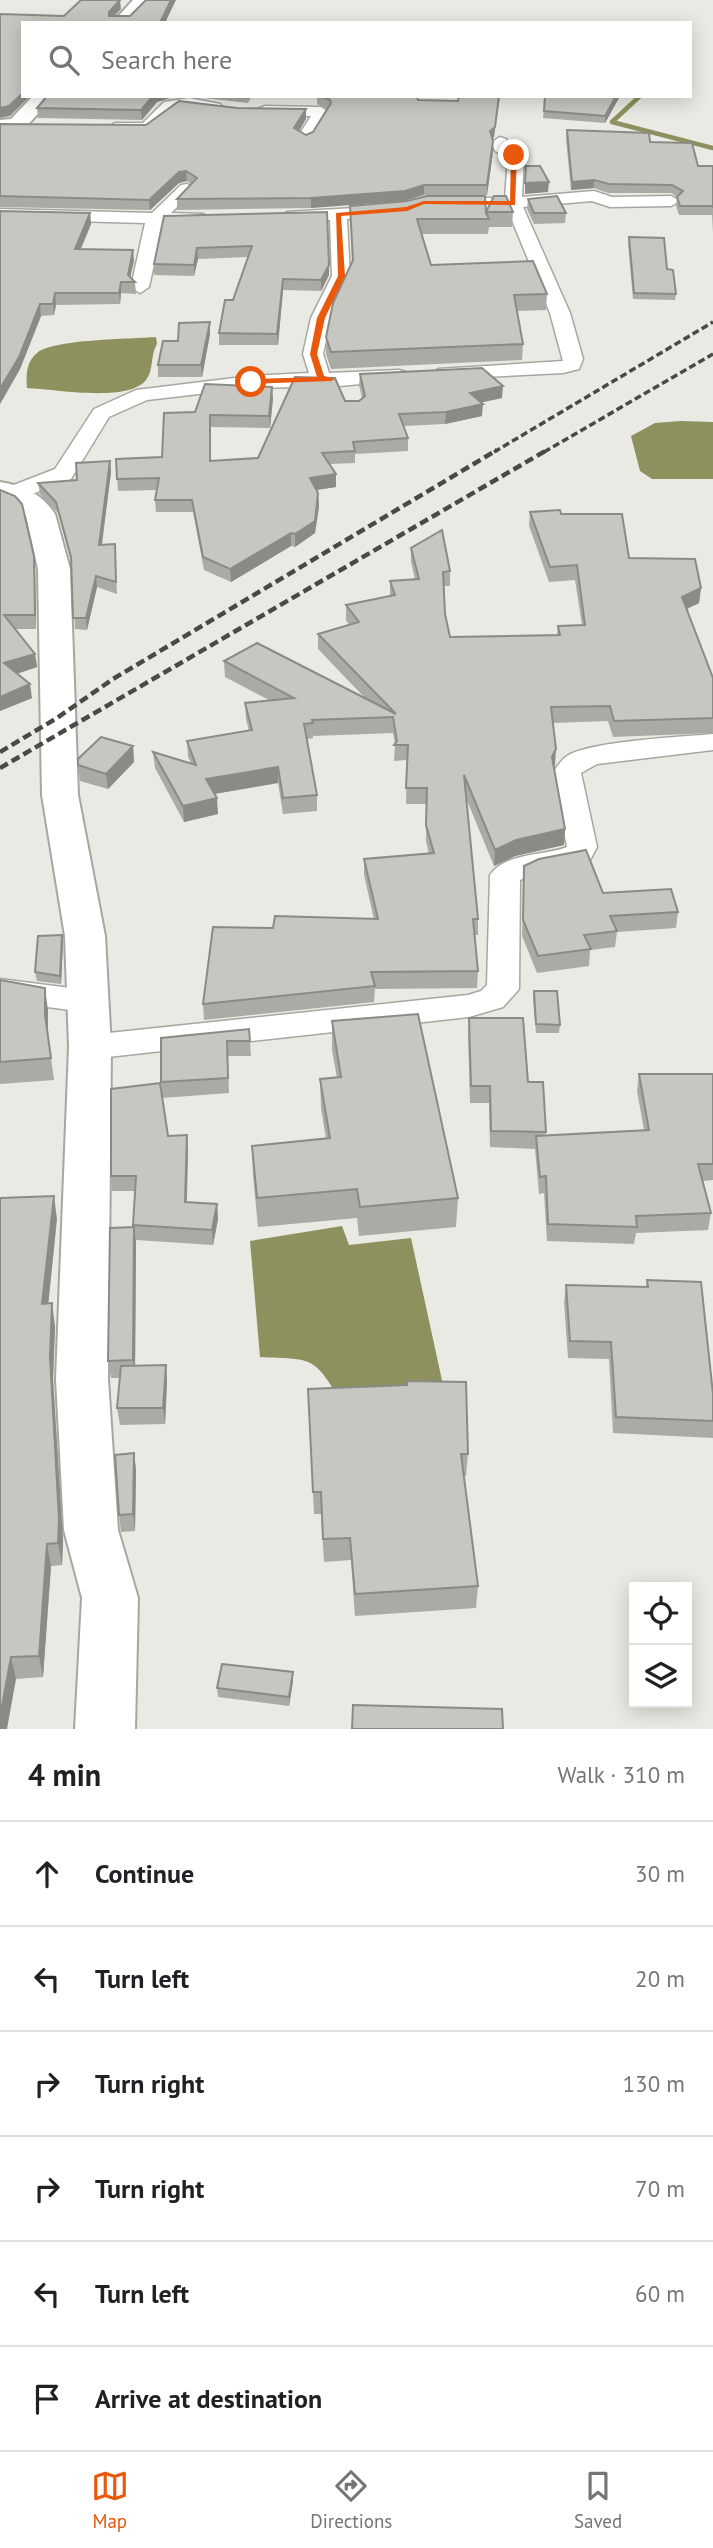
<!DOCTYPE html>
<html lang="en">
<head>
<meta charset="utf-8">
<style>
	body { margin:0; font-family:"PT Sans",sans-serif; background:#f2f2f2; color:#202124 }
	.controls { position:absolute; right:21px; bottom:21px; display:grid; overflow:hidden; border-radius:0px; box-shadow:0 4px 18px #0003 }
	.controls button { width:63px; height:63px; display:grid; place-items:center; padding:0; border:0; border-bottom:2px solid #e0e0e0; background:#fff; color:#202124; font:35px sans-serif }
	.stop { position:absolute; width:21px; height:21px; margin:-16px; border:5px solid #ea580c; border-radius:50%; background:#fff }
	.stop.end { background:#ea580c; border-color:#fff; box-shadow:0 2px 7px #0008 }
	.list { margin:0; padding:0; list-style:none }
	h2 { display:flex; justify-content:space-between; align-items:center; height:91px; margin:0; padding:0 28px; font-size:30px }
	h2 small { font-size:23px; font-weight:400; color:#757577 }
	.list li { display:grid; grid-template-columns:46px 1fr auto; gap:21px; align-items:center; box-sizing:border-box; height:105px; padding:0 28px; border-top:2px solid #e0e0e0 }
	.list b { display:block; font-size:26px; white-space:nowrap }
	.list em { font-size:23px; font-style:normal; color:#757577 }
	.icon { flex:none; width:38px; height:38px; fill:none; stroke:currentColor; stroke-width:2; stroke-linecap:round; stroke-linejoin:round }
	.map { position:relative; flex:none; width:713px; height:1729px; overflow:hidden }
	.search { position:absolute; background:#fff; box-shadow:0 4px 18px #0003; left:21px; right:21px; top:21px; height:77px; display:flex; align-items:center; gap:18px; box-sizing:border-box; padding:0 24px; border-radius:0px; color:#757577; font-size:26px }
	.sheet { height:721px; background:#fff }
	nav { display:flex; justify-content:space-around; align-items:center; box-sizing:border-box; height:98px; border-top:2px solid #e0e0e0; background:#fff; font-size:19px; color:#757577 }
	nav a { display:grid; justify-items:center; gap:4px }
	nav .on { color:#ea580c }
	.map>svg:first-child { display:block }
</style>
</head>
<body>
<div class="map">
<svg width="713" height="1729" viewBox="0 0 713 1729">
	<rect width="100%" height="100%" fill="#e9eae3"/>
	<g fill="#8e905e">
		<path d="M156,337L157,344C150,355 154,370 146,380C128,403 54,389 27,388C26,375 26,362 37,353C52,339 132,339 156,337Z"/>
		<polygon points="680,421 713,422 713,479 652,479 640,471 631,436 655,423"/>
		<path d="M342,1226L349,1245L411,1238L445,1394L340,1400C313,1354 311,1360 260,1357L250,1241Z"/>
	</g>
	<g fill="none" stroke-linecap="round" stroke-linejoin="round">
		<polyline stroke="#8e905e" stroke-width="4.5" points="640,96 612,122 713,148"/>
		<defs>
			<g id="minor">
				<path d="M189,98L220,104L223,107C212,116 188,108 174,109C167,116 160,126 153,131C144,137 114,135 107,128L115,123H143L164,102Z"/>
				<polygon points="265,106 321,107 329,112 311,141 305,143 297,138 311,116 260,114 257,111 260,108"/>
				<polygon points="500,137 506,139 509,146 524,156 522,197 594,191 612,197 671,196 680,201 671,206 610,207 592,201 523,207 570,313 583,359 579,369 563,373 445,379 438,377 435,373 438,369 563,361 550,313 507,208 447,208 438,203 447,198 505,198 508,158 495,151 492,142"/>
				<polygon points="187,184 195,189 171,213 203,214 212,219 203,224 163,223 149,287 140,293 131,287 145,223 0,219 0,209 152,213 181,185"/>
				<polygon points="388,206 397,211 394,215 347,219 350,276 331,318 323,354 329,373 399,370 406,372 409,376 406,380 339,386 251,388 147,400 109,417 71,479 22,498 6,498 3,493 6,488 55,469 94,409 136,390 251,376 309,373 303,354 311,318 332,276 330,220 287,222 278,217 287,212"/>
				<path d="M713,734V750L597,764L581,773L597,847L589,862L537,873L520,880L519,989L503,1007L469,1017L90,1059L78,1055L73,1047L78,1039L90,1035L468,995L481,991L487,985L490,875C505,852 545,856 567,847L553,772C557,767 562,759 567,756C591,741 681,737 713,734Z"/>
				<polygon points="0,979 86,990 97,993 102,1001 97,1009 86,1012 0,1001"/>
			</g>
			<g id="secondary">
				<polygon points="133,0 151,0 131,23 112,23"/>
				<polygon points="33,96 54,96 24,129 0,132 0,120 11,119"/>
				<path d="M0,482C24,486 41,493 55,514L70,569L78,795L105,936L111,1047L108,1379L118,1530L138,1598L135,1729H75L82,1598L64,1530L56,1379L69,1047L65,936L42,795L38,569L26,516L18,507L0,500Z"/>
			</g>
		</defs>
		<use href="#minor" stroke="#a7a7a0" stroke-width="3"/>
		<use href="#secondary" stroke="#a7a7a0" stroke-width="4"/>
		<use href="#minor" fill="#fff" fill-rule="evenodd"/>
		<use href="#secondary" fill="#fff" fill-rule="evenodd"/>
		<g stroke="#494946" stroke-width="3.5" stroke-dasharray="7 3.5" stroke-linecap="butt">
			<polyline points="494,452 713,322"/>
			<polyline points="544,452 713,354"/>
		</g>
		<g stroke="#494946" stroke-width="4.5" stroke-dasharray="9 4.5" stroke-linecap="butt">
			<polyline points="0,752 57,718 113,679 497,450"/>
			<polyline points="0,768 547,450"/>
		</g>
	</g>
	<g fill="#aaaba5">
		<polygon points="47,96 176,96 157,102 142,120 38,118 37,108"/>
		<polygon points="187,96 252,96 248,103"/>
		<polygon points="317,96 417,96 418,100 458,101 459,96 500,96 494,137 492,139 493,152 487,195 424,195 311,208 177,210 177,199 191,184 187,181 179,183 150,210 0,207 0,124 146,125 237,108 306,109 306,119 299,131 306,135 313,132 328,109 317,104"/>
		<polygon points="545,96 620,96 605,123 543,118"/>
		<polygon points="567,130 650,142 698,166 713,166 713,233 712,215 679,215 676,206 677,197 671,193 608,193 594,188 571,190 566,139"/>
		<polygon points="528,199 566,213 565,223 534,224 527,209"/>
		<polygon points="350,206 486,212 513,212 512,227 489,227 488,234 421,234 431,265 547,294 546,310 517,311 523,344 522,360 331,369 326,354 326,337 352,262"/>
		<polygon points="0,211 90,213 91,224 81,249 134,261 130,278 135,282 136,294 121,293 120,304 56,305 54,315 41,316 20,369 0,404"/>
		<polygon points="327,212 329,275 321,291 283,290 278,345 219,345 219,333 233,300 248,257 198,259 194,276 154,275 154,264 164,216"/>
		<polygon points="629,237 667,269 676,294 675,300 633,299 628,244"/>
		<polygon points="210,334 202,377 158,377 158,365 178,341"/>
		<polygon points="360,374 502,398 481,402 482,416 445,424 404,426 408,438 408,451 355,454 355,463 330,464 336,474 336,487 316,490 318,493 319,506 315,533 295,547 291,546 231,582 204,570 193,512 156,512 155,500 156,490 118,491 116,459 162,457 195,412 273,398 270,428 211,427 211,461 258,458 345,401 359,401 362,398 359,385"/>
		<polygon points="110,461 111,472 102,545 115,544 117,594 97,587 87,630 75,629 72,565 58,513 40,494 38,483 77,480"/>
		<polygon points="0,490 34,556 35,569 36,629 15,629 35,654 37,667 17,674 32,698 0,711"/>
		<polygon points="530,512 561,514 629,558 701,588 699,603 687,609 713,678 713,733 613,737 608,721 553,723 555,765 554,767 565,829 564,845 515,856 494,866 466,798 478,919 478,935 475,935 478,971 477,988 375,989 374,1002 204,1020 203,1004 273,928 374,919 364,875 364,859 429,854 426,841 426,804 406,804 407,760 394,761 395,744 393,733 313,736 313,738 307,739 317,795 317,811 283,814 278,783 215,794 218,814 184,822 155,768 153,752 191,763 188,757 187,741 249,731 246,719 245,703 269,700 225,677 224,661 365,698 318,649 318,634 349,625 346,620 346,605 390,597 390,581 415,579 411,562 411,548 450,571 450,586 443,586 445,614 450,637 557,635 558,626 582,625 575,580 549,582 529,526"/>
		<polygon points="133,746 134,762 108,789 80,781 78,765"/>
		<polygon points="524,866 603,893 678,912 676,928 617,932 615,947 590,950 589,966 537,973 522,936"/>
		<polygon points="62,935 63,943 61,984 37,981 35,972"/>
		<polygon points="0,980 48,1010 48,1036 54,1080 0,1084"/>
		<polygon points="534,991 560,1025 559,1033 536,1033 533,999"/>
		<polygon points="469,1018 528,1082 546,1132 545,1136 644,1130 637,1091 639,1074 713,1074 713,1180 703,1181 711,1213 708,1230 636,1233 634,1244 547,1241 544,1193 539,1194 535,1149 490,1147 489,1103 470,1103 468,1034"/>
		<polygon points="332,1021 458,1198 456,1227 359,1236 357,1218 258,1227 253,1175 252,1146 326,1139 321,1108 320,1079 337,1078 332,1050"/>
		<polygon points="161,1038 250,1041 251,1056 228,1056 229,1093 162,1098 168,1136 188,1150 187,1202 217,1204 218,1219 213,1245 136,1240 135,1366 166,1365 167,1382 165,1424 120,1425 117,1408 120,1378 111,1378 108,1361 133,1227 135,1191 112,1191 111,1176 162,1096 161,1082"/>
		<polygon points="57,1219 48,1304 55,1326 53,1379 63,1541 62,1565 51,1566 43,1677 16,1679 0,1729"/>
		<polygon points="647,1280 713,1394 713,1438 613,1433 609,1359 568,1358 564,1302 566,1285 646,1287"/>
		<polygon points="308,1389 468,1454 466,1476 464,1476 478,1586 476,1608 355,1616 351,1560 324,1562 321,1514 314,1514"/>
		<polygon points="134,1453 136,1470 135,1531 121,1532 119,1515"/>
		<polygon points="293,1681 289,1706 218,1697 217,1688"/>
	</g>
	<g fill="#8b8b86">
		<polygon points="120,0 121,9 110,21 109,12"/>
		<polygon points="171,0 176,0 165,23 160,23"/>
		<polygon points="23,93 23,96 30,96 10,116 0,118 0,108"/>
		<polygon points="153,96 176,96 157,102 142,120 141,110"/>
		<polygon points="499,96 494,137 490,141 490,131"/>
		<polygon points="616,96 620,96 605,123 605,116"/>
		<polygon points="306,109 306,119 294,139 294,128"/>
		<polygon points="493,141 493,152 487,195 487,185"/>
		<polygon points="186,171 187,181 179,183 150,210 149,200 179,172"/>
		<polygon points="594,180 594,188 571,190 572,182"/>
		<polygon points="549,182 548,192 525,194 525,183"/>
		<polygon points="424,185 424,195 404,201 311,208 311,198"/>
		<polygon points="90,213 91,224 76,260 75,249"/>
		<polygon points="197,248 198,259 194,276 194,265"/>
		<polygon points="133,250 134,261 129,282 128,275"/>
		<polygon points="329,265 329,275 321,291 321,280"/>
		<polygon points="283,279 283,290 278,345 277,334"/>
		<polygon points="121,282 121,293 120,304 119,293"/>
		<polygon points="55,293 56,305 54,315 53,304"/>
		<polygon points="40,304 41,316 20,369 0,404 0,389"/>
		<polygon points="210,322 210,334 202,377 201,365"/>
		<polygon points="503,386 502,398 470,405 470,393"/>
		<polygon points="272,387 273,398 270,428 269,416"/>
		<polygon points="483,404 482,416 445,424 446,412"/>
		<polygon points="110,461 111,472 100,557 99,545"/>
		<polygon points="336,474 336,487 310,491 310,478"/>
		<polygon points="318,493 319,506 315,533 295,547 295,534"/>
		<polygon points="291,533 291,546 231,582 230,569"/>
		<polygon points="34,556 35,569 36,629 35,615"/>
		<polygon points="96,576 97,587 87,630 86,618"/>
		<polygon points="701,588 699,603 680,612 682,597"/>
		<polygon points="35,654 37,667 6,677 4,663"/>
		<polygon points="30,684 32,698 0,711 0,697"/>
		<polygon points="133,746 134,762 108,789 106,774"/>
		<polygon points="556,749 555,765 550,772 552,757"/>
		<polygon points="278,767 278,783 207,795 206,779"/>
		<polygon points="217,798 218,814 184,822 183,806"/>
		<polygon points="565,829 564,845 515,856 494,866 495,850 516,840"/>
		<polygon points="62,935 63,943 61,984 60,976"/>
		<polygon points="45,988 48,1010 48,1037 45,1015"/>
		<polygon points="187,1135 188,1150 186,1217 185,1202"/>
		<polygon points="54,1196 57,1219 46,1326 42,1304"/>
		<polygon points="217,1204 218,1219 213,1245 212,1230"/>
		<polygon points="134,1227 136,1243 135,1376 133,1360"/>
		<polygon points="52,1303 55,1326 53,1379 63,1541 62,1565 58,1543 50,1357"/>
		<polygon points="166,1365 167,1382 165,1424 163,1408"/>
		<polygon points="134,1453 136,1470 135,1531 133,1514"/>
		<polygon points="47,1544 51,1566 43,1677 39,1656"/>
		<polygon points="11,1657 16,1679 7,1729 0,1729 0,1717"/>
		<polygon points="293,1672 293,1681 289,1706 289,1697"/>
	</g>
	<g fill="#c6c7c0" stroke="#8b8b86" stroke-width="2">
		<polygon points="81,0 120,0 109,12 109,16 130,16 146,0 171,0 160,23 23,23 23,93 9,106 0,108 0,14 64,16"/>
		<polygon points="47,96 153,96 141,110 37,108"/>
		<polygon points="322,96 417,96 418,100 458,101 459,96 499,96 495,127 490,131 493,141 487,185 424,185 405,191 311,198 177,199 197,178 186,171 179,172 149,200 0,196 0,124 146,125 179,101 237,108 306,109 294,128 306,135 313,132 331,103 330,100"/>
		<polygon points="545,96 616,96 605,116 544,111"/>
		<polygon points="567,130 649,133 650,142 692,143 698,166 713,166 713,208 713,206 680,206 677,197 683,191 672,185 609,184 594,180 572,182"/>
		<polygon points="526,166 540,166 549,182 525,183"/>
		<polygon points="427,196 485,196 486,212 494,196 506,196 513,212 486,212 489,219 417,219 431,265 533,261 547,294 514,295 523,344 331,352 326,337 333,303 353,260 350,206 407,201"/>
		<polygon points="557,196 566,213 534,213 528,199"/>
		<polygon points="0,211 90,213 75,249 133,250 128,275 135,282 121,282 119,293 55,293 53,304 40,304 19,357 0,389"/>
		<polygon points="327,212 329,265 321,280 283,279 277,334 219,333 225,300 233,300 252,246 197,248 194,265 154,264 164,216"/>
		<polygon points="629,237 664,238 667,269 673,270 676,294 634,293"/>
		<polygon points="210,322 201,365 158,365 163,341 178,341 179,323"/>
		<polygon points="482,368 503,386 470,393 483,404 446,412 399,414 408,438 353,442 355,451 322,453 336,474 310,478 318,493 315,521 295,534 291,533 230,569 203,557 192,500 155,500 159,478 117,479 116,459 162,457 164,413 195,412 205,384 272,387 269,416 210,415 210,461 258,458 295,377 335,378 345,401 359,401 365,396 360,374"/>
		<polygon points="110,461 99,545 115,544 116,582 96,576 86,618 73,618 71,557 56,502 38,483 77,480 76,463"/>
		<polygon points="0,490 15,496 22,504 34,556 35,615 4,615 35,654 4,663 30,684 0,697"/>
		<polygon points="560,510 561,514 622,514 629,558 695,559 701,588 682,597 713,678 713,718 614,721 610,706 551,707 556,749 552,757 565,829 516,840 495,850 464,775 478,919 473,919 478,971 371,972 375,986 203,1004 213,927 273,928 275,916 378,919 364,859 434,853 426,825 427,788 406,788 408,745 394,745 397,741 393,717 312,720 313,723 304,724 317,795 283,798 278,767 206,779 217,798 183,806 153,752 196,765 187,741 252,730 245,703 294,698 224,661 257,643 396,714 318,634 359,622 346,605 395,595 390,581 419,579 411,548 442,530 450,571 443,572 445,614 450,637 560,635 558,626 585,625 577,565 550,567 530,512"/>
		<polygon points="101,737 133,746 106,774 78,765 78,759"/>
		<polygon points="586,850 603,893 671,889 678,912 610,916 617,931 584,935 591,949 538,956 523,920 524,866 539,859"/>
		<polygon points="62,935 60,976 35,972 38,936"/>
		<polygon points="0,980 45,988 45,1015 51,1058 0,1062"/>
		<polygon points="534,991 557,991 560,1025 536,1024"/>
		<polygon points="418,1014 458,1198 360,1207 357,1189 257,1198 252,1146 330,1138 320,1079 341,1077 332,1021"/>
		<polygon points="469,1018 523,1018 528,1082 543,1082 546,1132 491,1131 490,1086 471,1086"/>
		<polygon points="249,1029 250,1041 227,1041 228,1078 161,1082 161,1038"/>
		<polygon points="639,1074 713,1074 713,1164 698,1164 711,1213 636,1216 637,1227 548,1224 546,1176 540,1177 536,1136 649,1130"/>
		<polygon points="160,1083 168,1136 187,1135 185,1202 217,1204 212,1230 133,1225 136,1176 111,1176 111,1089"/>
		<polygon points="54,1196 42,1304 52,1303 50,1357 59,1519 58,1543 47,1544 39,1656 11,1657 0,1717 0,1198"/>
		<polygon points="134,1227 133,1360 108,1361 110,1228"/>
		<polygon points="647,1280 701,1282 713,1394 713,1421 616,1417 611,1342 570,1341 566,1285 648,1287"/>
		<polygon points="166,1365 163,1408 117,1408 121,1366"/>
		<polygon points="407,1381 466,1382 468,1454 461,1454 478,1586 355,1594 350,1538 323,1539 321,1492 313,1492 308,1389 407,1385"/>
		<polygon points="134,1453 133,1514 119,1515 115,1455"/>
		<polygon points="222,1664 293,1672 289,1697 217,1688"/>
		<polygon points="353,1705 502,1709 503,1729 352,1729"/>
	</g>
	<polygon fill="#ea580c" points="514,153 517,155 515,205 424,204 407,211 341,216 345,276 325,318 317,354 324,376 335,379 331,381 249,384 251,379 317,377 310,354 317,318 338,276 336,213 406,207 424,201 510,201 511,155"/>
</svg>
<div class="controls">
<button><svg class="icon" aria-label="locate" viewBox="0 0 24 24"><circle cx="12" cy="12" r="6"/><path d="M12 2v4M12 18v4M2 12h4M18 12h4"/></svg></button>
<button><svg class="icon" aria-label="layers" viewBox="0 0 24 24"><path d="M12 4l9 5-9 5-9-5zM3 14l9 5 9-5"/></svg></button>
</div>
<div class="stop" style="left:251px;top:382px"></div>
<div class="stop end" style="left:514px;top:155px"></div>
<div class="search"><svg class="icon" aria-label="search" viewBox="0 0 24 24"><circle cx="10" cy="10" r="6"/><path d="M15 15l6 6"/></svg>Search here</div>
</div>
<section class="sheet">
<h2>4 min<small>Walk · 310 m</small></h2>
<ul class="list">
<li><svg class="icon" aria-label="ahead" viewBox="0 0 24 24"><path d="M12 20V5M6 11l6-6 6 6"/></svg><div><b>Continue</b></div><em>30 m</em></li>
<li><svg class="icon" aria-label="left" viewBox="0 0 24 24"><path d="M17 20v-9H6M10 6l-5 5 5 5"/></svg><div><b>Turn left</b></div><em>20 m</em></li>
<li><svg class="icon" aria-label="right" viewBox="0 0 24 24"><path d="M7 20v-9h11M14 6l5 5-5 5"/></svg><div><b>Turn right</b></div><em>130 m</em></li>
<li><svg class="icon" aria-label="right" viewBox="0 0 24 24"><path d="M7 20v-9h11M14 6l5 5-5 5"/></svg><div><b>Turn right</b></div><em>70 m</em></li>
<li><svg class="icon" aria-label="left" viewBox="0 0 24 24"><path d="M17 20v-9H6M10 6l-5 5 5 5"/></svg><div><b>Turn left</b></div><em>60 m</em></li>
<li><svg class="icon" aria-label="arrive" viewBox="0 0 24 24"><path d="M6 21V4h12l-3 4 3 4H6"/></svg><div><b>Arrive at destination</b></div></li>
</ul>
</section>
<nav>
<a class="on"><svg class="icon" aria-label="map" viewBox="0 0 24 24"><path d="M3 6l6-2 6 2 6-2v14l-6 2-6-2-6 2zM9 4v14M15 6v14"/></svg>Map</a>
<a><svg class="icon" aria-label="directions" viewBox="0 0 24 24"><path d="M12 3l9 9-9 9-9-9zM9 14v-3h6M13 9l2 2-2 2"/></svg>Directions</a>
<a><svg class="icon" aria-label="saved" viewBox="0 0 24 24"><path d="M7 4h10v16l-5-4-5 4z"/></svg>Saved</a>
</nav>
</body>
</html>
